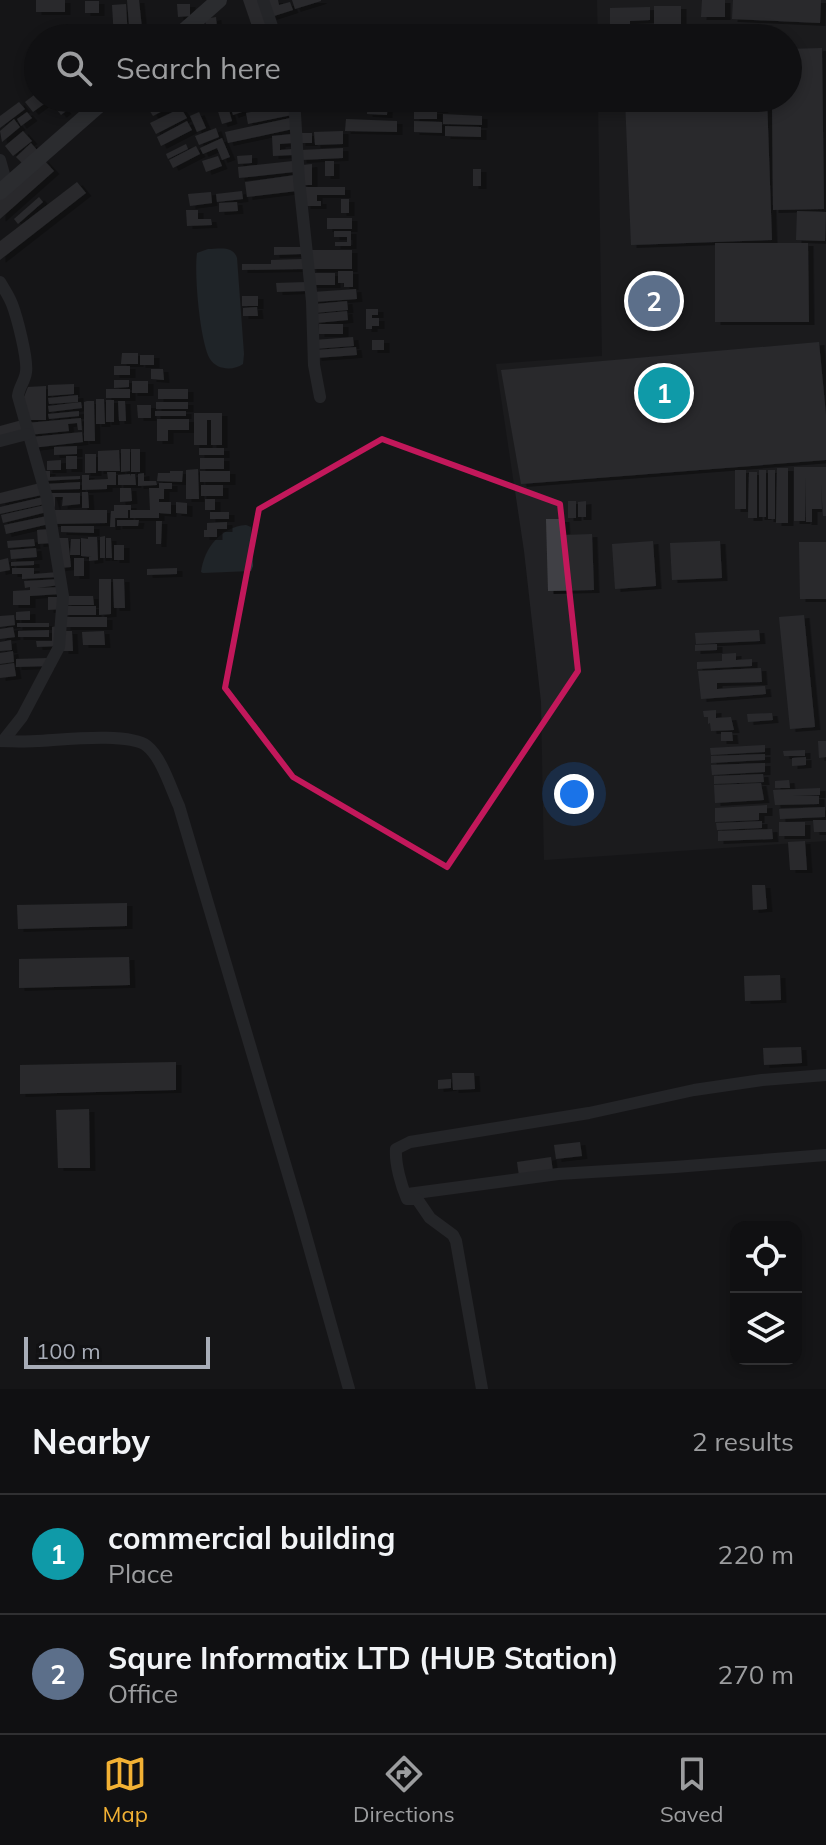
<!DOCTYPE html>
<html lang="en">
<head>
<meta charset="utf-8">
<style>
	body { margin:0; font-family:Mulish,sans-serif; background:#1e1e20; color:#f1f3f6 }
	.controls { position:absolute; right:24px; bottom:24px; display:grid; overflow:hidden; border-radius:16px; box-shadow:0 4px 12px #0003 }
	.controls button { width:72px; height:72px; display:grid; place-items:center; padding:0; border:0; border-bottom:2px solid #303032; background:#101012; color:#f1f3f6; font:40px sans-serif }
	.scale { position:absolute; left:24px; bottom:20px; width:186px; box-sizing:border-box; padding-left:8px; border:4px solid #a8adb8; border-top:0; font-size:22px; line-height:28px; white-space:nowrap; color:#a8adb8; -webkit-text-stroke:6px #111113; paint-order:stroke }
	.you { position:absolute; left:574px; top:794px; width:28px; height:28px; margin:-20px; border:6px solid #fff; border-radius:50%; background:#1a73e8; box-shadow:0 0 0 12px #1a73e833 }
	.badge { display:grid; place-items:center; width:52px; height:52px; border-radius:50%; background:#f2b134; color:#fff; font-size:26px; font-weight:700 }
	.pin { position:absolute; translate:-50% -50%; border:4px solid #fff; box-shadow:0 2px 8px #0006 }
	.list { margin:0; padding:0; list-style:none }
	h2 { display:flex; justify-content:space-between; align-items:center; height:104px; margin:0; padding:0 32px; font-size:34px }
	h2 small { font-size:26px; font-weight:400; color:#9c9d9f }
	.list li { display:grid; grid-template-columns:52px 1fr auto; gap:24px; align-items:center; box-sizing:border-box; height:120px; padding:0 32px; border-top:2px solid #303032 }
	.list b { display:block; font-size:30px; white-space:nowrap }
	.list p { margin:0; font-size:26px; white-space:nowrap; color:#9c9d9f }
	.list em { font-size:26px; font-style:normal; color:#9c9d9f }
	.icon { flex:none; width:44px; height:44px; fill:none; stroke:currentColor; stroke-width:2; stroke-linecap:round; stroke-linejoin:round }
	.map { position:relative; flex:none; width:826px; height:1389px; overflow:hidden }
	.search { position:absolute; background:#101012; box-shadow:0 4px 12px #0003; left:24px; right:24px; top:24px; height:88px; display:flex; align-items:center; gap:20px; box-sizing:border-box; padding:0 28px; border-radius:44px; color:#9c9d9f; font-size:30px }
	.sheet { height:344px; background:#101012 }
	nav { display:flex; justify-content:space-around; align-items:center; box-sizing:border-box; height:112px; border-top:2px solid #303032; background:#101012; font-size:22px; color:#9c9d9f }
	nav a { display:grid; justify-items:center; gap:4px }
	nav .on { color:#f2b134 }
	.map>svg:first-child { display:block }
</style>
</head>
<body>
<div class="map">
<svg width="826" height="1389" viewBox="0 0 826 1389">
	<defs>
		<filter id="shadow"><feDropShadow dx="5.5" dy="3" stdDeviation="0" flood-color="#0009"/></filter>
	</defs>
	<rect width="100%" height="100%" fill="#161618"/>
	<polygon fill="#222225" points="597,0 826,0 826,841 544,860 541,702 524,551 496,364 602,356 598,98 788,98 788,38 598,38"/>
	<g fill="#2c353c">
		<path d="M208,249C219,249 233,245 237,258L244,354L243,364C233,371 217,370 210,359C200,342 194,274 197,253Z"/>
		<path d="M246,525L251,527L253,566L251,571L203,573L201,572C204,548 221,527 246,525Z"/>
	</g>
	<g fill="#404145" filter="url(#shadow)">
		<rect x="36" y="0" width="29" height="12"/>
		<polygon points="127,0 139,0 143,38 130,38"/>
		<polygon points="243,0 261,0 273,38 256,38"/>
		<polygon points="266,0 278,0 279,5 290,2 293,10 271,17"/>
		<polygon points="292,0 321,0 321,1 295,9"/>
		<polygon points="702,0 725,0 725,17 701,17"/>
		<polygon points="733,0 821,0 820,23 732,19"/>
		<rect x="85" y="1" width="14" height="12"/>
		<polygon points="126,4 128,38 114,38 112,5"/>
		<polygon points="177,4 190,4 190,16 178,17"/>
		<rect x="654" y="6" width="27" height="19"/>
		<polygon points="650,7 650,20 630,21 630,30 610,30 610,8"/>
		<polygon points="216,17 218,38 208,38 205,19"/>
		<polygon points="203,20 206,38 194,38 193,27"/>
		<rect x="51" y="32" width="25" height="6"/>
		<polygon points="765,32 765,38 666,38 666,35"/>
		<polygon points="822,48 824,209 773,210 772,98 788,98 788,49"/>
		<polygon points="38,92 38,98 46,98 48,101 33,112 25,102"/>
		<polygon points="48,98 56,98 66,111 61,115"/>
		<polygon points="147,98 160,98 166,109 153,116 143,100"/>
		<polygon points="193,98 214,98 190,109 187,101"/>
		<polygon points="231,98 236,98 242,112 233,115 228,99"/>
		<polygon points="245,98 282,98 282,99 247,107"/>
		<polygon points="413,98 443,98 443,110 413,109"/>
		<polygon points="625,98 767,98 772,240 631,245"/>
		<polygon points="226,99 232,121 222,124 215,102"/>
		<polygon points="368,99 388,99 387,115 367,114"/>
		<polygon points="19,102 25,109 0,128 0,116"/>
		<polygon points="289,104 292,115 248,124 246,113"/>
		<polygon points="181,108 187,118 156,134 150,123"/>
		<rect x="414" y="111" width="23" height="8"/>
		<polygon points="27,112 32,118 21,126 17,119"/>
		<polygon points="199,112 206,128 197,132 190,116"/>
		<polygon points="443,114 482,116 482,125 443,124"/>
		<polygon points="290,118 293,129 228,143 225,132"/>
		<polygon points="14,119 20,127 2,142 0,131"/>
		<polygon points="346,119 397,121 397,132 345,131"/>
		<polygon points="187,121 192,130 161,146 157,137"/>
		<polygon points="414,121 442,122 442,133 414,132"/>
		<polygon points="445,126 481,127 481,137 445,136"/>
		<polygon points="216,128 219,137 199,145 195,136"/>
		<polygon points="23,131 32,141 13,156 5,146"/>
		<polygon points="343,131 343,144 315,145 314,132"/>
		<rect x="300" y="133" width="12" height="10"/>
		<polygon points="292,134 292,143 280,144 280,150 292,149 293,155 273,156 272,136"/>
		<polygon points="222,138 230,157 222,160 217,148 203,154 200,148"/>
		<polygon points="31,143 38,151 24,165 16,157"/>
		<polygon points="186,144 188,149 168,159 166,154"/>
		<polygon points="196,146 200,154 173,168 169,160"/>
		<polygon points="343,148 343,158 301,160 301,150"/>
		<polygon points="252,155 252,163 238,164 237,156"/>
		<polygon points="218,156 222,166 206,172 202,161"/>
		<polygon points="43,159 54,171 0,219 0,197"/>
		<polygon points="293,161 294,172 239,178 238,167"/>
		<rect x="325" y="161" width="9" height="15"/>
		<polygon points="312,164 312,185 302,185 302,165"/>
		<rect x="473" y="169" width="8" height="17"/>
		<polygon points="295,175 297,191 247,197 245,182"/>
		<polygon points="77,182 86,193 0,260 0,241"/>
		<polygon points="303,187 345,187 345,195 317,195 317,201 321,201 321,206 305,206"/>
		<polygon points="242,191 243,199 217,202 216,194"/>
		<polygon points="211,192 212,203 190,206 188,194"/>
		<polygon points="39,197 43,202 18,224 14,219"/>
		<rect x="341" y="199" width="8" height="14"/>
		<polygon points="237,202 238,211 219,212 219,203"/>
		<polygon points="186,210 198,210 198,219 211,219 212,225 187,226"/>
		<polygon points="797,211 826,212 825,241 796,240"/>
		<rect x="327" y="218" width="25" height="11"/>
		<polygon points="334,231 351,231 351,246 335,246 335,242 347,242 347,237 334,237"/>
		<polygon points="715,243 808,243 809,322 715,322"/>
		<polygon points="274,247 303,247 303,254 274,255"/>
		<rect x="311" y="250" width="41" height="19"/>
		<polygon points="303,259 304,269 242,270 242,264 271,264 271,260"/>
		<polygon points="338,271 353,271 353,287 344,287 344,283 338,283"/>
		<rect x="311" y="273" width="24" height="12"/>
		<polygon points="307,282 307,291 277,292 276,283"/>
		<polygon points="356,289 357,299 314,302 313,292"/>
		<rect x="242" y="296" width="16" height="10"/>
		<polygon points="347,301 348,310 315,313 315,304"/>
		<polygon points="257,307 258,316 243,316 243,308"/>
		<polygon points="366,309 378,309 378,315 372,315 372,318 379,318 379,326 372,326 372,329 366,329"/>
		<polygon points="347,311 348,320 316,323 315,314"/>
		<rect x="319" y="324" width="24" height="10"/>
		<polygon points="353,337 354,346 314,349 314,340"/>
		<rect x="372" y="340" width="12" height="10"/>
		<polygon points="819,342 826,415 826,460 521,484 501,370"/>
		<polygon points="356,347 357,355 316,358 315,350"/>
		<polygon points="122,353 138,353 138,364 121,364"/>
		<rect x="140" y="355" width="14" height="10"/>
		<rect x="114" y="366" width="16" height="9"/>
		<polygon points="151,369 163,369 164,380 151,379"/>
		<polygon points="114,380 129,380 129,387 114,388"/>
		<rect x="132" y="381" width="16" height="12"/>
		<polygon points="74,384 74,394 48,396 48,385"/>
		<polygon points="46,386 46,420 24,420 24,397 28,387"/>
		<rect x="106" y="389" width="24" height="9"/>
		<rect x="158" y="389" width="30" height="10"/>
		<polygon points="78,395 78,402 49,404 48,398"/>
		<polygon points="96,399 104,399 105,424 96,424"/>
		<rect x="106" y="400" width="8" height="22"/>
		<polygon points="87,401 94,401 95,441 84,441 84,402"/>
		<polygon points="118,401 125,401 126,421 119,421"/>
		<polygon points="81,402 82,408 49,412 48,406"/>
		<rect x="156" y="402" width="32" height="7"/>
		<polygon points="137,405 151,405 151,418 138,418"/>
		<polygon points="79,411 79,416 49,419 48,414"/>
		<rect x="155" y="411" width="31" height="5"/>
		<polygon points="194,413 222,413 222,445 211,445 211,420 207,420 207,445 194,445"/>
		<polygon points="81,418 82,430 78,430 77,423 68,424 69,431 28,435 26,423"/>
		<polygon points="157,419 189,419 189,430 168,430 168,441 157,441"/>
		<polygon points="22,420 25,432 0,439 0,426"/>
		<polygon points="82,432 83,442 32,448 31,437"/>
		<polygon points="77,446 77,454 54,455 54,447"/>
		<rect x="199" y="448" width="25" height="7"/>
		<polygon points="121,449 130,449 130,471 121,472"/>
		<rect x="131" y="449" width="9" height="23"/>
		<polygon points="119,450 120,471 98,471 98,451"/>
		<rect x="85" y="454" width="11" height="19"/>
		<rect x="66" y="456" width="11" height="13"/>
		<rect x="200" y="458" width="24" height="11"/>
		<polygon points="61,460 61,470 47,470 47,461"/>
		<polygon points="794,467 826,467 826,516 823,516 821,484 822,509 812,509 812,522 806,522 805,477 805,521 794,521"/>
		<polygon points="777,468 788,468 788,523 776,523"/>
		<polygon points="198,469 199,499 186,499 186,470"/>
		<rect x="735" y="470" width="11" height="39"/>
		<rect x="759" y="470" width="7" height="47"/>
		<rect x="768" y="470" width="7" height="49"/>
		<polygon points="42,471 50,471 50,477 80,476 80,479 42,481"/>
		<polygon points="170,471 183,471 182,482 157,481 158,473 170,473"/>
		<rect x="200" y="471" width="30" height="11"/>
		<polygon points="107,472 116,472 116,485 107,485 107,489 82,490 82,475 89,475 89,480 108,479"/>
		<polygon points="749,472 757,472 757,518 748,518"/>
		<polygon points="144,473 144,481 156,481 157,485 138,486 138,474"/>
		<polygon points="130,474 131,476 131,474 135,474 136,485 118,485 118,475"/>
		<polygon points="80,482 80,489 46,490 46,484"/>
		<polygon points="40,483 42,495 0,504 0,493"/>
		<polygon points="159,483 172,483 172,489 164,489 164,499 159,499 159,502 171,502 171,514 159,513 159,518 130,518 130,510 150,510 149,488 159,488"/>
		<rect x="201" y="485" width="22" height="11"/>
		<polygon points="120,488 131,488 132,501 120,502"/>
		<polygon points="82,492 88,492 89,508 82,508"/>
		<polygon points="50,493 80,493 80,504 62,506 63,497 55,497 55,509"/>
		<polygon points="43,497 45,504 0,514 0,507"/>
		<rect x="205" y="499" width="10" height="11"/>
		<rect x="568" y="501" width="8" height="17"/>
		<polygon points="586,501 586,517 578,517 578,502"/>
		<polygon points="176,502 187,503 187,514 176,513"/>
		<polygon points="45,505 47,512 3,523 1,515"/>
		<polygon points="114,505 131,505 131,510 128,510 128,518 115,518 115,527 110,527 111,511 114,511"/>
		<polygon points="52,510 107,510 107,523 52,524"/>
		<rect x="210" y="512" width="19" height="7"/>
		<polygon points="47,516 49,524 6,534 4,525"/>
		<polygon points="546,519 564,519 565,535 592,534 594,590 548,591"/>
		<polygon points="117,520 139,520 138,526 117,526"/>
		<polygon points="156,521 162,521 161,544 156,544"/>
		<polygon points="227,522 227,529 217,529 217,537 204,537 204,530 207,530 207,523"/>
		<polygon points="61,526 94,526 94,533 61,532"/>
		<polygon points="51,529 52,543 38,544 37,530"/>
		<polygon points="105,536 105,558 100,558 100,537"/>
		<polygon points="88,537 97,537 98,560 89,561 89,557 92,557 81,556 81,538 88,539"/>
		<polygon points="58,538 68,538 71,567 60,568"/>
		<polygon points="106,538 111,538 112,558 106,558"/>
		<polygon points="34,539 35,546 8,548 7,541"/>
		<polygon points="71,539 80,539 80,555 70,555"/>
		<polygon points="653,541 656,586 615,589 612,544"/>
		<polygon points="720,541 722,578 672,580 670,543"/>
		<polygon points="799,542 826,542 826,599 800,599"/>
		<rect x="114" y="545" width="10" height="15"/>
		<polygon points="36,548 37,557 11,559 10,550"/>
		<polygon points="8,558 10,570 0,572 0,560"/>
		<rect x="74" y="558" width="10" height="18"/>
		<polygon points="34,561 34,565 11,566 11,562"/>
		<polygon points="12,568 34,568 34,574 58,572 59,577 22,579 22,574 12,574"/>
		<polygon points="177,568 177,574 147,575 147,569"/>
		<polygon points="60,579 60,585 37,588 61,587 61,594 30,596 30,605 13,605 13,591 30,590 30,587 25,588 24,581"/>
		<polygon points="99,579 111,579 111,614 99,615"/>
		<polygon points="113,579 124,579 125,608 114,608"/>
		<polygon points="66,596 93,596 94,605 66,605"/>
		<polygon points="48,597 62,597 62,609 48,610"/>
		<rect x="64" y="606" width="32" height="9"/>
		<polygon points="30,611 30,620 16,620 16,612"/>
		<polygon points="14,615 15,625 0,627 0,616"/>
		<polygon points="804,615 815,727 790,729 779,617"/>
		<rect x="65" y="617" width="42" height="10"/>
		<rect x="17" y="623" width="32" height="4"/>
		<polygon points="59,626 59,646 37,647 36,641 52,641 52,627"/>
		<polygon points="13,627 15,637 0,639 0,629"/>
		<polygon points="49,630 49,637 18,637 18,631"/>
		<polygon points="759,630 760,641 696,644 695,633"/>
		<polygon points="63,631 72,631 73,651 63,651"/>
		<polygon points="104,631 105,645 83,645 82,632"/>
		<polygon points="11,640 12,650 0,651 0,642"/>
		<polygon points="717,644 717,650 695,651 695,645"/>
		<polygon points="13,651 14,662 0,664 0,653"/>
		<polygon points="736,653 736,660 752,659 752,666 697,669 697,662 722,661 722,654"/>
		<polygon points="49,658 49,666 16,667 16,659"/>
		<polygon points="14,663 16,676 0,678 0,665"/>
		<polygon points="761,668 762,682 717,683 717,689 765,686 766,694 701,699 698,671"/>
		<polygon points="716,710 716,718 731,717 734,730 711,731 710,723 708,724 708,717 704,717 703,711"/>
		<polygon points="772,713 773,720 748,722 747,714"/>
		<polygon points="721,732 732,732 733,741 721,741"/>
		<polygon points="818,741 826,741 826,757 819,758"/>
		<polygon points="765,745 765,752 711,755 710,748"/>
		<polygon points="805,750 805,756 784,756 783,751"/>
		<polygon points="765,754 765,760 711,763 711,756"/>
		<polygon points="806,757 806,765 792,766 792,758"/>
		<polygon points="765,763 765,772 712,775 711,765"/>
		<polygon points="763,774 764,782 714,784 714,776"/>
		<polygon points="789,780 790,788 775,788 775,781"/>
		<polygon points="761,783 764,800 715,803 714,785"/>
		<polygon points="820,788 820,795 792,796 819,796 819,804 775,805 773,790"/>
		<polygon points="767,805 767,813 759,813 759,820 715,822 715,808"/>
		<polygon points="825,807 825,817 780,819 779,809"/>
		<polygon points="813,820 826,820 826,832 814,832"/>
		<polygon points="762,821 762,828 717,830 716,823"/>
		<rect x="779" y="822" width="26" height="14"/>
		<polygon points="772,829 773,839 718,841 718,831"/>
		<polygon points="805,841 807,870 790,870 788,842"/>
		<polygon points="752,885 765,885 767,909 753,910"/>
		<polygon points="127,903 127,926 18,929 17,905"/>
		<polygon points="129,957 130,985 19,988 19,959"/>
		<polygon points="780,975 781,1000 745,1001 744,976"/>
		<polygon points="801,1047 802,1063 764,1065 763,1048"/>
		<polygon points="176,1062 176,1090 20,1094 20,1065"/>
		<polygon points="452,1073 474,1073 475,1089 453,1090"/>
		<polygon points="451,1079 451,1088 438,1089 438,1080"/>
		<polygon points="89,1109 90,1168 58,1168 56,1110"/>
		<polygon points="580,1142 582,1156 556,1159 554,1145"/>
		<polygon points="551,1157 553,1172 519,1176 517,1162"/>
	</g>
	<g fill="none" stroke-linecap="round" stroke-linejoin="round">
		<g stroke="#37383d" stroke-width="12">
			<polyline points="263,0 276,38"/>
			<polyline points="294,98 299,180 312,301 314,365 320,397"/>
			<polyline points="0,160 7,185"/>
			<path d="M0,282C4,289 9,296 12,304C17,317 28,359 26,372C25,381 19,387 18,396L47,498L63,596L59,647L22,717L3,741"/>
			<polyline points="0,441 27,434"/>
			<path d="M0,741C12,741 25,742 37,741C61,740 129,732 147,746C162,758 171,789 179,806L299,1211L349,1389"/>
			<polyline points="408,1194 558,1174 675,1167 826,1155"/>
			<path d="M482,1389L456,1241L453,1235L430,1218L417,1199H407C401,1185 395,1164 396,1149L410,1142L589,1113L694,1090L762,1080L826,1075"/>
		</g>
		<g stroke="#45474d" stroke-width="16">
			<polyline points="176,38 219,0"/>
			<polyline points="0,192 107,98"/>
		</g>
	</g>
	<path d="M0 0H826V1389H0ZM382,439L560,504L578,671L447,867L293,777L225,688L259,509Z" fill="#161618" fill-opacity=".55" fill-rule="evenodd"/>
	<path fill="none" stroke="#c2185b" stroke-width="6" stroke-linejoin="round" d="M382,439L560,504L578,671L447,867L293,777L225,688L259,509Z"/>
</svg>
<div class="controls">
<button><svg class="icon" aria-label="locate" viewBox="0 0 24 24"><circle cx="12" cy="12" r="6"/><path d="M12 2v4M12 18v4M2 12h4M18 12h4"/></svg></button>
<button><svg class="icon" aria-label="layers" viewBox="0 0 24 24"><path d="M12 4l9 5-9 5-9-5zM3 14l9 5 9-5"/></svg></button>
</div>
<div class="scale">100 m</div>
<div class="you"></div>
<div class="pin badge" style="left:664px;top:393px;background:#0f9aa8">1</div>
<div class="pin badge" style="left:654px;top:301px;background:#5c6f8a">2</div>
<div class="search"><svg class="icon" aria-label="search" viewBox="0 0 24 24"><circle cx="10" cy="10" r="6"/><path d="M15 15l6 6"/></svg>Search here</div>
</div>
<section class="sheet">
<h2>Nearby<small>2 results</small></h2>
<ul class="list">
<li><span class="badge" style="background:#0f9aa8">1</span><div><b>commercial building</b><p>Place</p></div><em>220 m</em></li>
<li><span class="badge" style="background:#5c6f8a">2</span><div><b>Squre Informatix LTD (HUB Station)</b><p>Office</p></div><em>270 m</em></li>
</ul>
</section>
<nav>
<a class="on"><svg class="icon" aria-label="map" viewBox="0 0 24 24"><path d="M3 6l6-2 6 2 6-2v14l-6 2-6-2-6 2zM9 4v14M15 6v14"/></svg>Map</a>
<a><svg class="icon" aria-label="directions" viewBox="0 0 24 24"><path d="M12 3l9 9-9 9-9-9zM9 14v-3h6M13 9l2 2-2 2"/></svg>Directions</a>
<a><svg class="icon" aria-label="saved" viewBox="0 0 24 24"><path d="M7 4h10v16l-5-4-5 4z"/></svg>Saved</a>
</nav>
</body>
</html>
